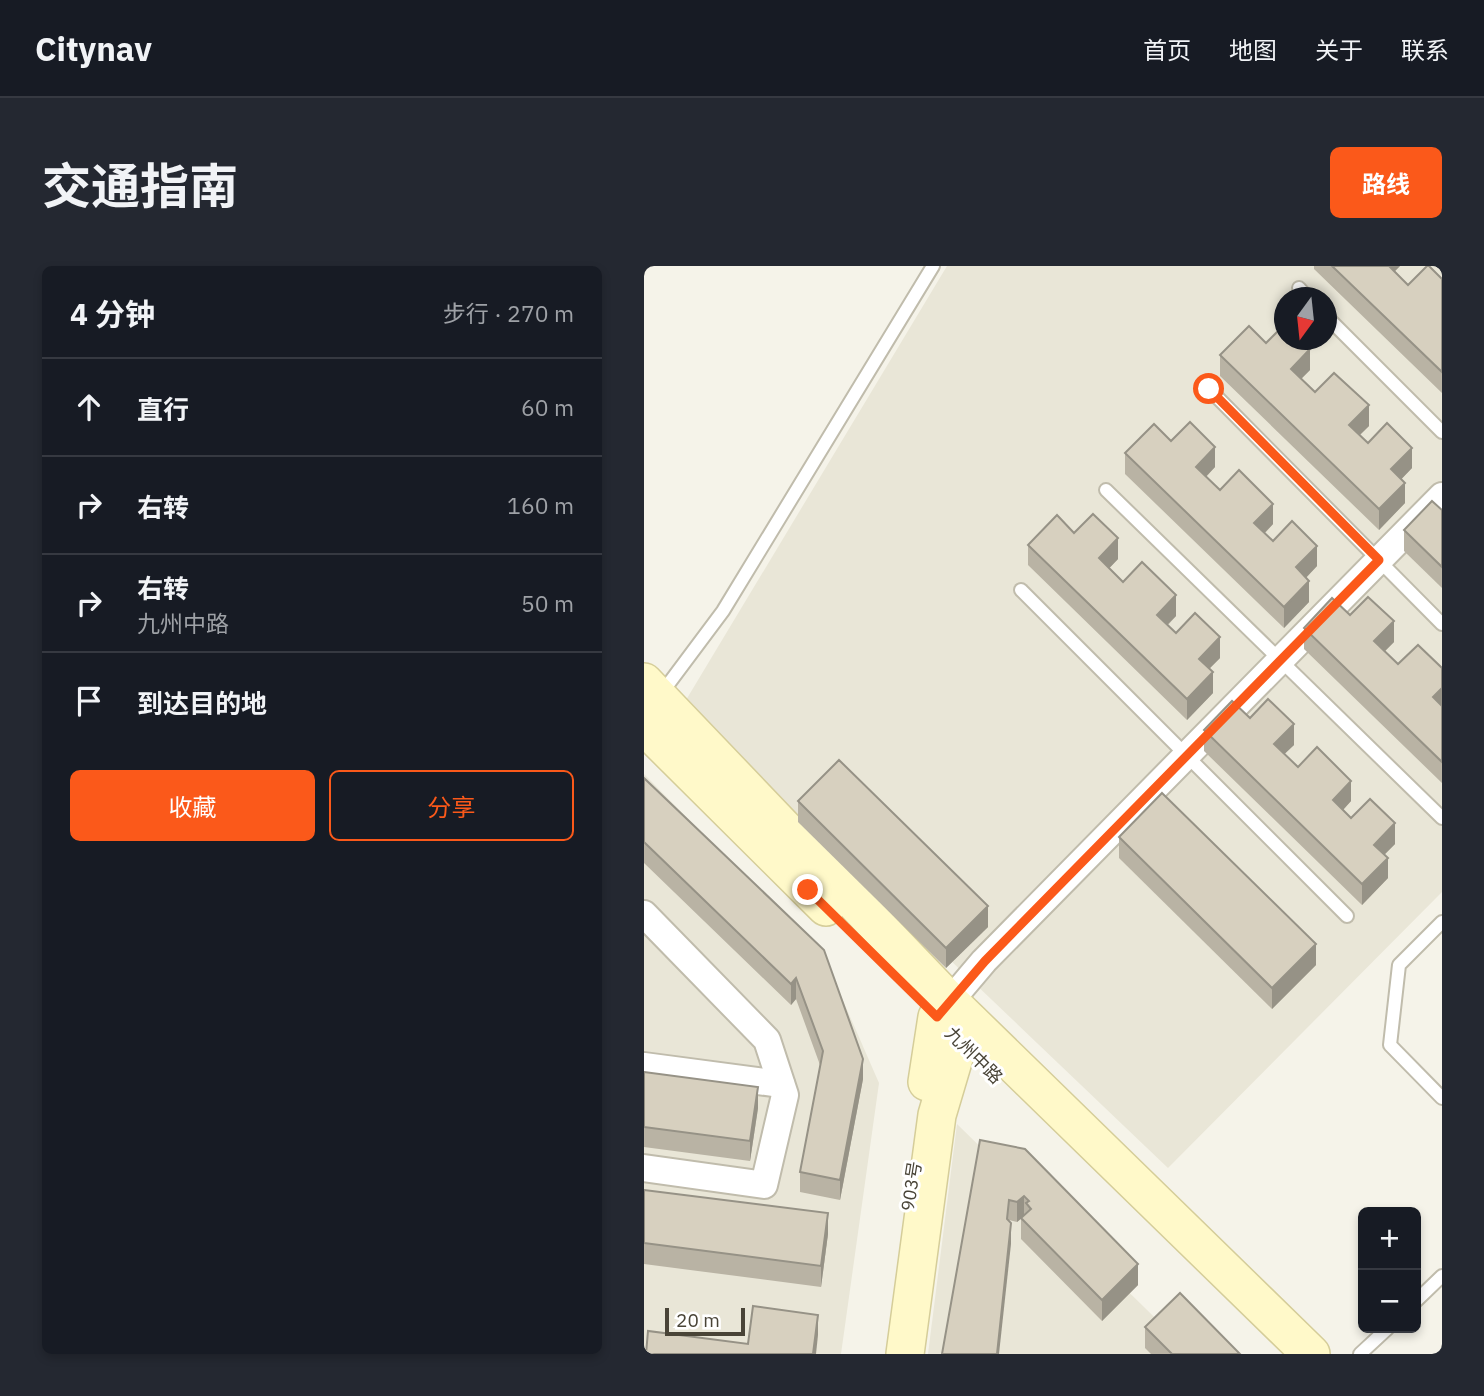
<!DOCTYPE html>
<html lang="zh">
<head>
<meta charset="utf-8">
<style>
	body { margin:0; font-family:"IBM Plex Sans","Noto Sans SC",sans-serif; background:#242831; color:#f1f3f6 }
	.controls { position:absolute; right:21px; bottom:21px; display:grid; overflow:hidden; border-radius:10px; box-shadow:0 4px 10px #0003 }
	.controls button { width:63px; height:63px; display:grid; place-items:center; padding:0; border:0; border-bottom:2px solid #363941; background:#171b24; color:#f1f3f6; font:35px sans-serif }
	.compass { position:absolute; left:630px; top:21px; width:63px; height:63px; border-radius:50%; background:#171b24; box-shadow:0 4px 10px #0003; rotate:195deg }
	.scale { position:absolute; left:21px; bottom:18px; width:80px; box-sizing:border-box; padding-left:7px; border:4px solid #494437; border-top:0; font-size:19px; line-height:24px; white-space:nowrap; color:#494437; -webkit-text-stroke:5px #fff; paint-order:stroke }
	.stop { position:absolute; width:21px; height:21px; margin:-16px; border:5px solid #fb591a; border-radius:50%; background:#fff }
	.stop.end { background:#fb591a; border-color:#fff; box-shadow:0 2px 7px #0008 }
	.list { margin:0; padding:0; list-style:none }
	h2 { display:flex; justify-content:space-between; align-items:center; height:91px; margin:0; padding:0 28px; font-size:30px }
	h2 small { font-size:23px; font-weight:400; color:#9ea1a6 }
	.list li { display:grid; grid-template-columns:46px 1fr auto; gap:21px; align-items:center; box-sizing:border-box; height:98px; padding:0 28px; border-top:2px solid #363941 }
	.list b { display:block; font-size:26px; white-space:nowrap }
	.list p { margin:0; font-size:23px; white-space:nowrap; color:#9ea1a6 }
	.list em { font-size:23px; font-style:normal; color:#9ea1a6 }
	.actions { display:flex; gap:14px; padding:21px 28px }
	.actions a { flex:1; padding:16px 0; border:2px solid #fb591a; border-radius:10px; text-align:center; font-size:24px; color:#fb591a }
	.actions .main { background:#fb591a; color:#fff }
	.icon { flex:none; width:38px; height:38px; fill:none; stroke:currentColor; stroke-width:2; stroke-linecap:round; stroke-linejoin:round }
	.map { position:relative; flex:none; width:798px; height:1088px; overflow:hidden; border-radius:10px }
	header { display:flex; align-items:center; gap:42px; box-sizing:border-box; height:98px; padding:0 35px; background:#171b24; border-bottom:2px solid #363941 }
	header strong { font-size:33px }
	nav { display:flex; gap:38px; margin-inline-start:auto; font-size:24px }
	.intro { display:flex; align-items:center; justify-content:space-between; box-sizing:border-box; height:168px; padding:0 42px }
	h1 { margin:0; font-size:49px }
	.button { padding:18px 32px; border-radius:10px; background:#fb591a; color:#fff; font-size:24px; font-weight:700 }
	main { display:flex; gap:42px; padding:0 42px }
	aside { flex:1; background:#171b24; border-radius:10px; box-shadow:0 4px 10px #0003 }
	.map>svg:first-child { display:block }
</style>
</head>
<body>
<header>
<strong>Citynav</strong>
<nav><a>首页</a><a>地图</a><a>关于</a><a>联系</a></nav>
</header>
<div class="intro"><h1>交通指南</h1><a class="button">路线</a></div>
<main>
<aside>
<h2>4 分钟<small>步行 · 270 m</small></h2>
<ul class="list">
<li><svg class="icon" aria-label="ahead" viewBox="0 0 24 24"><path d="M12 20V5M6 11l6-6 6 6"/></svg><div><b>直行</b></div><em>60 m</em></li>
<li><svg class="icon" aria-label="right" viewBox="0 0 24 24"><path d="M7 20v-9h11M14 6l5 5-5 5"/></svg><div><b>右转</b></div><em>160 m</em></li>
<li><svg class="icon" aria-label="right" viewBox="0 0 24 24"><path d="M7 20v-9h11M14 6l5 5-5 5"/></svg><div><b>右转</b><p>九州中路</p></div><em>50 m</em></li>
<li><svg class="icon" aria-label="arrive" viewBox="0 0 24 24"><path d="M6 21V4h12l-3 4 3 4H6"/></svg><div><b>到达目的地</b></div></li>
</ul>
<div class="actions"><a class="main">收藏</a><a>分享</a></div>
</aside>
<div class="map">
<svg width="798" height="1088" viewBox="0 0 798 1088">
	<rect width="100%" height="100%" fill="#f5f3e9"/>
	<g fill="#e9e6d7" fill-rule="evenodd">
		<path d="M303,0H798V626L524,902L39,439ZM640,32H682V74H640Z"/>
		<polygon points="0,508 180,691 235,817 197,1088 0,1088"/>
		<polygon points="313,858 548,1088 284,1088"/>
	</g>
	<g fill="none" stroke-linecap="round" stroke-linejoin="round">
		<defs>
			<g id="lane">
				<polyline points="655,22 664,32"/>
				<polyline points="682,50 798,166"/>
				<polyline points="565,123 798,358"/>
				<polyline points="462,224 798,552"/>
				<polyline points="377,324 703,650"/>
				<polyline points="17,428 79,345 289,0"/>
				<polyline points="798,656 755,699 746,779 798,832"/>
				<polyline points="772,1035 798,1010"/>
				<polyline points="716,1088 744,1062"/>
			</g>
			<g id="street">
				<polyline points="0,648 123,774 141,829 120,919 0,902"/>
				<polyline points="296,747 340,695 798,230"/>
				<polyline points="0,800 137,818"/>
			</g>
			<g id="secondary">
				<polyline points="0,416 306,736 667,1088"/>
				<polyline points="0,460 182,641"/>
				<polyline points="283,816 293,751"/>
				<polyline points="261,1088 293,849 315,775 326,756"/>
			</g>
		</defs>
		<use href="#lane" stroke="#c0bcac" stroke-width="16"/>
		<use href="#street" stroke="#c0bcac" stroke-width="30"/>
		<use href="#secondary" stroke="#d5cd99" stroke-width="40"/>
		<use href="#lane" stroke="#fff" stroke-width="12"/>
		<use href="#street" stroke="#fff" stroke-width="26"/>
		<use href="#secondary" stroke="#fff9c9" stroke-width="37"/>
	</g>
	<g fill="#b9b3a4">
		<polygon points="670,0 756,0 751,5 764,19 798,13 798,127 670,3"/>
		<polygon points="622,77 666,104 657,113 671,126 725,160 716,169 724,177 768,202 757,213 761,237 735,264 576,110 576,89"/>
		<polygon points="527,175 571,201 562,211 576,224 629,258 621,267 629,275 673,300 662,312 665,336 640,362 481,208 481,187"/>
		<polygon points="798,244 798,322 760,285 760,264"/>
		<polygon points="430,267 474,293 465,302 479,316 532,350 524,359 532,367 576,392 565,403 569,427 543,454 384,299 384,279"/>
		<polygon points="706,349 750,376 741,385 754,398 798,402 798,517 660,383 660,362"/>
		<polygon points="606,452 650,479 640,488 654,501 707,535 699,544 707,552 751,578 741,588 744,612 718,639 560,485 560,464"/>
		<polygon points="0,512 219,793 219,813 196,934 156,926 156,906 176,799 152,733 147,739 0,597"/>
		<polygon points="154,535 344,661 302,702 154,556"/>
		<polygon points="475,571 672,699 628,743 475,592"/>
		<polygon points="0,806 114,842 106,895 0,881"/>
		<polygon points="336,874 494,1019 458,1055 377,973 377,953 373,956 365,954 367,978"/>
		<polygon points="0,924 184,968 177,1021 0,998"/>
		<polygon points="501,1061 596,1088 507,1088 501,1082"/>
	</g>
	<g fill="#969286">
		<polygon points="740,0 756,0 740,16"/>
		<polygon points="666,83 666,104 647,123 647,103"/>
		<polygon points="725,139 725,160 705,179 705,159"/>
		<polygon points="571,181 571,201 552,221 552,201"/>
		<polygon points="768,182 768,202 747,224 747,203"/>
		<polygon points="761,217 761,237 735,264 735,243"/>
		<polygon points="629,238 629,258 610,278 610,257"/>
		<polygon points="474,272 474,293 455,313 455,292"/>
		<polygon points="673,280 673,300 652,322 652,301"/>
		<polygon points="665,315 665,336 640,362 640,341"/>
		<polygon points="532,329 532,350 513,369 513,349"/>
		<polygon points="750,355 750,376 730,396 730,375"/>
		<polygon points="576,371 576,392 555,413 555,393"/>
		<polygon points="569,406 569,427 543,454 543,433"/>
		<polygon points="798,422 798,443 789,431"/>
		<polygon points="650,458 650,479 630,498 630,478"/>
		<polygon points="707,515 707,535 689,555 689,534"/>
		<polygon points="751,557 751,578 730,599 730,579"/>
		<polygon points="744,592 744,612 718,639 718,618"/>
		<polygon points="344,640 344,661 302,702 302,682"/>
		<polygon points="672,678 672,699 628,743 628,722"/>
		<polygon points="152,712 152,733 147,739 147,718"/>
		<polygon points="219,793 219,813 196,934 196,914"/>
		<polygon points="114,821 114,842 106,895 106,875"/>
		<polygon points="380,930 380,950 373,956 373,936"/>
		<polygon points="184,947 184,968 177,1021 177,1000"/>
		<polygon points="367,957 367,978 355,1088 353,1088"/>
		<polygon points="494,998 494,1019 458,1055 458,1034"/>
		<polygon points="174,1049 174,1069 172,1088 169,1088"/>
	</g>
	<g fill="#d7d0bf" stroke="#969286" stroke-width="2">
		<polygon points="688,0 745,0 764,19 783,0 785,0 798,13 798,106"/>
		<polygon points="640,59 640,74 657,74 666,83 647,103 671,126 690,107 725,139 705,159 724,177 743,157 768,182 747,203 761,217 735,243 576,89 605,60 622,77"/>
		<polygon points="546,156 571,181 552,201 576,224 595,204 629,238 610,257 629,275 648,255 673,280 652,301 665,315 640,341 481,187 510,158 527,175"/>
		<polygon points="788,235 798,244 798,301 760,264"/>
		<polygon points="449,248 474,272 455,292 479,316 498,296 532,329 513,349 532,367 551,347 576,371 555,393 569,406 543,433 384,279 413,249 430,267"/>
		<polygon points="724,331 750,355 730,375 754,398 774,379 798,402 798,422 789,431 798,440 798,496 660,362 688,332 706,349"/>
		<polygon points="624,433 650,458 630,478 654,501 673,481 707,515 689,534 707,552 726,533 751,557 730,579 744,592 718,618 560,464 588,435 606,452"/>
		<polygon points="195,494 344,640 302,682 154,535"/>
		<polygon points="0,512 180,684 219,793 196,914 156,906 179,785 152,712 147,718 0,576"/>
		<polygon points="518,527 672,678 628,722 475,571"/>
		<polygon points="0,806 114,821 106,875 0,861"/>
		<polygon points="336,874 381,883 494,998 458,1034 377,952 387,943 382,937 385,935 380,930 373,936 365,934 363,953 367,957 353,1088 298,1088"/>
		<polygon points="0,924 184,947 177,1000 0,977"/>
		<polygon points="536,1027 596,1088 528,1088 501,1061"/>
		<polygon points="109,1040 174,1049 169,1088 2,1088 4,1065 104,1078"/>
	</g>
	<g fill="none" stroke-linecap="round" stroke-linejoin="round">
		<polyline stroke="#fb591a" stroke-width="9" points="164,624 293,751 341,695 735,294 565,123"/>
	</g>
	<g text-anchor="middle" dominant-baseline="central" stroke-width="6" stroke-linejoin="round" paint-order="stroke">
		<g font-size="18" fill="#494437" stroke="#fff">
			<text transform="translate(330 789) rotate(45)">九州中路</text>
			<text transform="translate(267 920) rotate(-81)">903号</text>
		</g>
	</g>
</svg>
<div class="controls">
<button>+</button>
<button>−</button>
</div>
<svg class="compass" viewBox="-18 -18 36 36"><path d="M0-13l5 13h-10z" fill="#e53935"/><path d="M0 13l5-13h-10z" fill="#9ea1a6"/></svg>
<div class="scale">20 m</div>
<div class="stop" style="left:565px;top:123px"></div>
<div class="stop end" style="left:164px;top:624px"></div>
</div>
</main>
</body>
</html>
